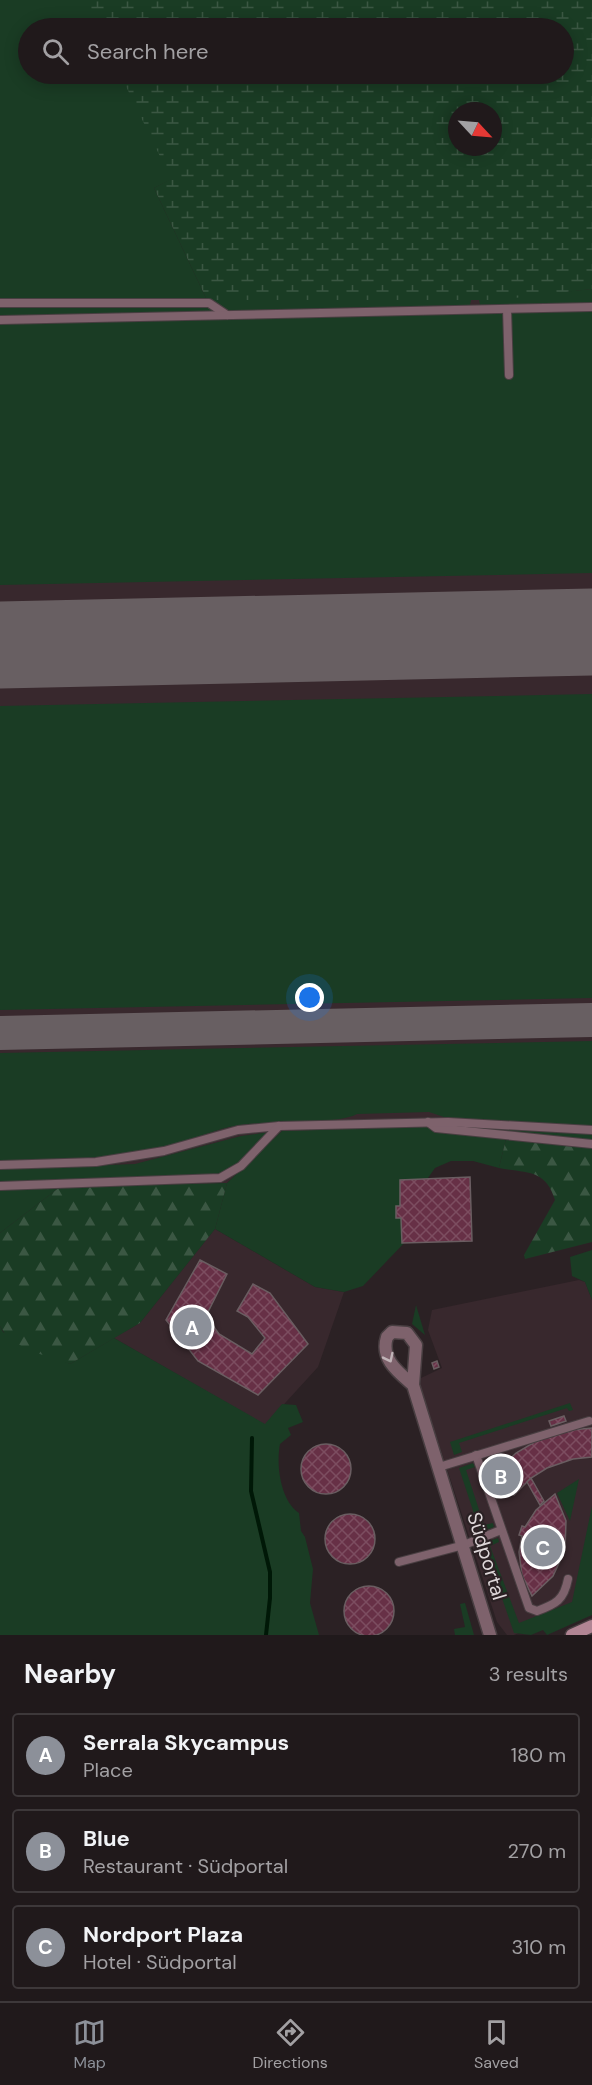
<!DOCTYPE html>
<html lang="en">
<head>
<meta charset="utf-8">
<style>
	body { margin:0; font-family:"DM Sans",sans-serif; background:#282224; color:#f1f3f6 }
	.compass { position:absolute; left:448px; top:102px; width:54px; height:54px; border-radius:50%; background:#20191b; box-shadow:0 3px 15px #0003; rotate:116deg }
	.you { position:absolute; left:310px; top:998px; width:21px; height:21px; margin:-15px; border:4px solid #fff; border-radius:50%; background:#1a73e8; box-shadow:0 0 0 9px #1a73e833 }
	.badge { display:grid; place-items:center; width:39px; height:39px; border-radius:50%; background:#8c9099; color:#fff; font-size:20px; font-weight:700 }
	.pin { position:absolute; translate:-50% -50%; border:3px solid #fff; box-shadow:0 2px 6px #0006 }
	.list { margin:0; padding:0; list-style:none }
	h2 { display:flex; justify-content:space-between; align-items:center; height:78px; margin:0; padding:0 24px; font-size:26px }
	h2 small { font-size:20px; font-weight:400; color:#a2a0a3 }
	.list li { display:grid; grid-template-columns:39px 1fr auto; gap:18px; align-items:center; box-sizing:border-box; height:84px; margin:0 12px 12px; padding:0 12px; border:2px solid #3d383a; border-radius:6px }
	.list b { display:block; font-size:22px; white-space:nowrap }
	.list p { margin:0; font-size:20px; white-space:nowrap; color:#a2a0a3 }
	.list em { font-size:20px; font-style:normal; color:#a2a0a3 }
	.icon { flex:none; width:33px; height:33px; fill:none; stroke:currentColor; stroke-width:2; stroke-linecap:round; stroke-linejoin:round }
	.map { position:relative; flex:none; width:592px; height:1635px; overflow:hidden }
	.search { position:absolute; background:#20191b; box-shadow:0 3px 15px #0003; left:18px; right:18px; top:18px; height:66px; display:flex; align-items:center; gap:15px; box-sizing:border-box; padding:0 21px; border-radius:33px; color:#a2a0a3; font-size:22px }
	.sheet { height:366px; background:#20191b }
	nav { display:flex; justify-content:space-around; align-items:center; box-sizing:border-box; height:84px; border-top:2px solid #3d383a; background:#20191b; font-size:16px; color:#a2a0a3 }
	nav a { display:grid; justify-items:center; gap:3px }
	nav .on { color:#8c9099 }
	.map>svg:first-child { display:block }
</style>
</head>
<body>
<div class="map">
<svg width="592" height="1635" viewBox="0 0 592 1635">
	<defs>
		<pattern id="forest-firs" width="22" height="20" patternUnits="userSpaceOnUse" patternTransform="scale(1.5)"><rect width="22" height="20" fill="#1a3c24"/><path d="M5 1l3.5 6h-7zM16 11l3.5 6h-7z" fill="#3b5743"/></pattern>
		<pattern id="wetland-marsh" width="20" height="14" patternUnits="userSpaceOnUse" patternTransform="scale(1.5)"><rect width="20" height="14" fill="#1a3c24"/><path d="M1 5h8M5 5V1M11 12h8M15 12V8" fill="none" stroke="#3b5743"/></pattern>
		<pattern id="building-cross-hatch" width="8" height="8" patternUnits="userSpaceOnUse" patternTransform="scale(1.5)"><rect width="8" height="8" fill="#673046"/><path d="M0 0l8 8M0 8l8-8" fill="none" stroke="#7c4d60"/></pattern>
	</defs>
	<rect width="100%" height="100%" fill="#2b2124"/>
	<g fill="#38282d">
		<polygon points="592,289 592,1148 435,1131 278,1136 227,1183 0,1188 0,300 497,300"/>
		<polygon points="215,1229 315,1287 344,1292 318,1367 265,1425 114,1338 140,1323"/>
		<polygon points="579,1280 585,1282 592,1300 592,1588 580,1608 514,1635 507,1635 497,1622 420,1386 421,1378 442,1368 428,1330 432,1310"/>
	</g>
	<g fill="#1a3c24">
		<polygon points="0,0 529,0 472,28 28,28 28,74 383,74 154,188 207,300 471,300 470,305 0,316"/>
		<polygon points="592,289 592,303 480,305 479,300"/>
		<polygon points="592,311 592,573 0,585 0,323"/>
		<polygon points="592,694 592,998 0,1010 0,706"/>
		<path d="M592,1041V1126L447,1118L429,1112L357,1114C337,1125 268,1121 240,1125C214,1129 190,1141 165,1147C112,1160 54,1160 0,1161V1053Z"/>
		<polygon points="448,1126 592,1134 592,1148 506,1139 499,1168 473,1161 451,1161 435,1168 423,1185 408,1239 363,1286 344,1292 315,1287 215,1229 227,1183 282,1131"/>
		<polygon points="270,1132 240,1165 226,1174 0,1184 0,1169 135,1164 241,1136"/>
		<polygon points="60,1187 0,1233 0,1188"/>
		<polygon points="592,1250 592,1300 585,1282 572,1276 570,1257"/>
		<polygon points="416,1305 425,1335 412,1324"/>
		<path d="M0,1326L3,1332L70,1364L114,1338L265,1424L282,1404L296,1405L303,1422L288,1428L291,1435L280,1444C276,1464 280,1500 299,1513L301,1531L305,1537L313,1569L310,1603L319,1635H0Z"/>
		<polygon points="570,1403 573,1410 569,1411 567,1408 459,1443 462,1452 454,1455 450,1442"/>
		<polygon points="473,1463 475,1467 466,1470 484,1525 493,1523 494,1527 480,1532 459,1468"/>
		<polygon points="579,1479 570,1521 557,1493"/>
		<polygon points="592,1506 592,1615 547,1635 543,1630 531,1635 514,1633 483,1543 498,1538 499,1542 490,1546 519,1623 572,1602"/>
		<polygon points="465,1603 474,1635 455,1635 454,1629 465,1627 460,1604"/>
	</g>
	<g fill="url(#forest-firs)">
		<path d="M506,1139L592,1148V1242L525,1259L524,1255L555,1200C546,1169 527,1173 499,1168Z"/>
		<path d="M227,1183L215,1229L140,1323L70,1364C48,1356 12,1349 0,1326V1233L60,1187Z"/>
	</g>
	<path fill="url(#wetland-marsh)" fill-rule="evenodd" d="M85,0H592V289L497,300H207L154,188L171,179L120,74H564V28H99ZM457,111H493V147H457Z"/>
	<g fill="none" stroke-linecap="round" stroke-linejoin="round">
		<polyline stroke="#001807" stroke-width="4" points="252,1438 251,1491 270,1572 270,1598 266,1635"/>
		<polyline stroke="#685f62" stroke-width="34" points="0,1033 592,1020"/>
		<polyline stroke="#685f62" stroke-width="87" points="0,645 592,632"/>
	</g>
	<g fill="url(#building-cross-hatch)" stroke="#6a5d61" stroke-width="1.5">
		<polygon points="470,1177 472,1241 402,1243 401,1218 396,1218 396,1206 400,1206 400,1180"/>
		<polygon points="200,1260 227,1274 206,1316 219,1334 252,1354 265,1338 248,1317 237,1311 253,1284 270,1293 308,1344 258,1395 198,1361 166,1320"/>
		<polygon points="437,1361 439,1367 434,1369 432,1363"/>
		<polygon points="564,1416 566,1421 551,1426 549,1421"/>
		<polygon points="592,1428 592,1457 573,1459 547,1468 531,1478 514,1495 491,1477 516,1453 538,1440 572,1430"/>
		<circle cx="326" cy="1469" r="25"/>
		<polygon points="531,1478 544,1501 540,1505 527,1482"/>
		<polygon points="555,1494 566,1521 565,1550 553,1576 532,1596 522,1575 519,1552 522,1536 519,1535 522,1526 525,1527 536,1510"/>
		<circle cx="350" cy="1539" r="25"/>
		<circle cx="369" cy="1611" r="25"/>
	</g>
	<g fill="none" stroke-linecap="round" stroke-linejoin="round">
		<defs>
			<g id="service">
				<polyline points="0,303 209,303 227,315"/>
				<polyline points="507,309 509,375"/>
				<polyline points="0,320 592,307"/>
				<polyline points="428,1122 436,1128 592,1144"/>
				<polyline points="0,1165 96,1162 164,1151 238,1130 279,1126 448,1122 592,1130"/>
				<polyline points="0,1186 220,1178 241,1166 279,1126"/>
				<path d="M476,1455L529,1608L537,1611C556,1604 564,1600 568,1579"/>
				<polyline points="439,1467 589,1421"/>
				<polyline points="399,1562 464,1545 501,1530"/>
			</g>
			<path id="minor" d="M413,1385C398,1372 380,1359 387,1337L392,1332L407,1333L416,1345L413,1385L490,1635"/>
			<polyline id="secondary" points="572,1635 592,1626"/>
		</defs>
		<use href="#service" stroke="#483e41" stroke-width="10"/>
		<use href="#minor" stroke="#483e41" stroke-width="15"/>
		<use href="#secondary" stroke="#483e41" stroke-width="15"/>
		<use href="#service" stroke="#7e626c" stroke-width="8"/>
		<use href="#minor" stroke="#7e626c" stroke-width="12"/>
		<use href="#secondary" stroke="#b18594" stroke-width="12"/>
	</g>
	<defs><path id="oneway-chevron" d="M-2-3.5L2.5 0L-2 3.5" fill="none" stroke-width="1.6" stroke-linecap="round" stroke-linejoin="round" transform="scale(1.5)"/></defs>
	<use stroke="#c1b4b8" href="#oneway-chevron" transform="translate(389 1358) rotate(64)"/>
	<g text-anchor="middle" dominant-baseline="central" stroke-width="4.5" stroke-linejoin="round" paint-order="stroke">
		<g font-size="20" fill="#ded7d9" stroke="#2b2124">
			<text transform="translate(487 1556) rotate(73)">Südportal</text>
		</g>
	</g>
</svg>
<svg class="compass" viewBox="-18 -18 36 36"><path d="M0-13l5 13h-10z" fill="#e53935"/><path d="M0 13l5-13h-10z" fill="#a2a0a3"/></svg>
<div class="you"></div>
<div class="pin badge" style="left:192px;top:1327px">A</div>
<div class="pin badge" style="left:501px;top:1476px">B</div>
<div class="pin badge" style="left:543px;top:1547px">C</div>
<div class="search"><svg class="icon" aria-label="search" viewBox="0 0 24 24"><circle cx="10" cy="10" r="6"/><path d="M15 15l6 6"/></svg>Search here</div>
</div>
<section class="sheet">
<h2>Nearby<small>3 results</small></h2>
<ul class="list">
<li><span class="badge">A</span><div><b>Serrala Skycampus</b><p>Place</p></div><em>180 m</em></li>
<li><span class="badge">B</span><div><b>Blue</b><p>Restaurant · Südportal</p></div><em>270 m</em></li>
<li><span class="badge">C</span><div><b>Nordport Plaza</b><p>Hotel · Südportal</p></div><em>310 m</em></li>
</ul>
</section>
<nav>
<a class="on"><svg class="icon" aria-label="map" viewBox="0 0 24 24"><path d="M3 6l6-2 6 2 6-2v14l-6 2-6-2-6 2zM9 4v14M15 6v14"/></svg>Map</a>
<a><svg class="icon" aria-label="directions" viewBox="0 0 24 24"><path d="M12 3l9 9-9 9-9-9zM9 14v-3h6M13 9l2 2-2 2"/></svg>Directions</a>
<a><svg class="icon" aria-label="saved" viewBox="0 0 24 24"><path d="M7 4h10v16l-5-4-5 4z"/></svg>Saved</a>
</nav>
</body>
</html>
